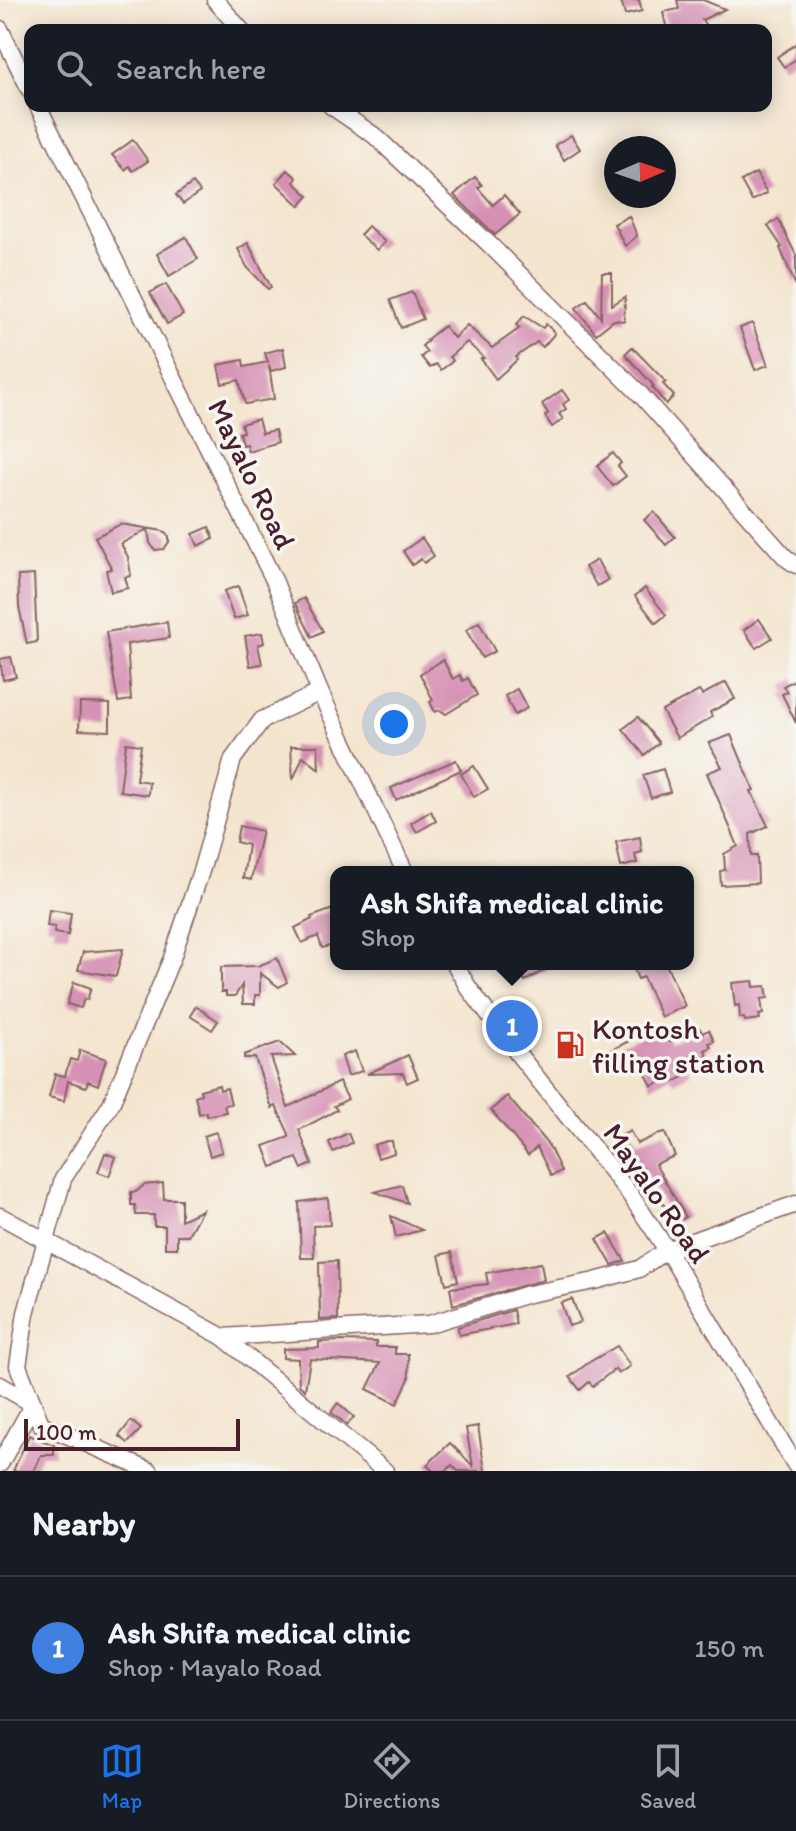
<!DOCTYPE html>
<html lang="en">
<head>
<meta charset="utf-8">
<style>
	body { margin:0; font-family:Itim,sans-serif; background:#20242c; color:#f1f3f6 }
	.compass { position:absolute; left:604px; top:136px; width:72px; height:72px; border-radius:50%; background:#171b24; box-shadow:0 4px 20px #0003; rotate:88deg }
	.scale { position:absolute; left:24px; bottom:20px; width:216px; box-sizing:border-box; padding-left:8px; border:4px solid #4a1f2b; border-top:0; font-size:22px; line-height:28px; white-space:nowrap; color:#4a1f2b; -webkit-text-stroke:6px #f6f6f2; paint-order:stroke }
	.you { position:absolute; left:394px; top:724px; width:28px; height:28px; margin:-20px; border:6px solid #fff; border-radius:50%; background:#1a73e8; box-shadow:0 0 0 12px #1a73e833 }
	.badge { display:grid; place-items:center; width:52px; height:52px; border-radius:50%; background:#1a73e8; color:#fff; font-size:26px; font-weight:700 }
	.pin { position:absolute; translate:-50% -50%; border:4px solid #fff; box-shadow:0 2px 8px #0006 }
	.popup { position:absolute; left:330px; top:866px; width:364px; height:104px; box-sizing:border-box; display:grid; place-content:center; border-radius:16px; background:#171b24; filter:drop-shadow(0 2px 6px #0005); font-size:26px; white-space:nowrap; color:#9ea1a6 }
	.popup b { font-size:30px; color:#f1f3f6 }
	.popup::after { content:''; position:absolute; left:50%; top:100%; margin-left:-16px; border:16px solid transparent; border-top-color:#171b24 }
	.list { margin:0; padding:0; list-style:none }
	h2 { display:flex; justify-content:space-between; align-items:center; height:104px; margin:0; padding:0 32px; font-size:34px }
	h2 small { font-size:26px; font-weight:400; color:#9ea1a6 }
	.list li { display:grid; grid-template-columns:52px 1fr auto; gap:24px; align-items:center; box-sizing:border-box; height:144px; padding:0 32px; border-top:2px solid #363941 }
	.list b { display:block; font-size:30px; white-space:nowrap }
	.list p { margin:0; font-size:26px; white-space:nowrap; color:#9ea1a6 }
	.list em { font-size:26px; font-style:normal; color:#9ea1a6 }
	.icon { flex:none; width:44px; height:44px; fill:none; stroke:currentColor; stroke-width:2; stroke-linecap:round; stroke-linejoin:round }
	.map { position:relative; flex:none; width:796px; height:1471px; overflow:hidden }
	.search { position:absolute; background:#171b24; box-shadow:0 4px 20px #0003; left:24px; right:24px; top:24px; height:88px; display:flex; align-items:center; gap:20px; box-sizing:border-box; padding:0 28px; border-radius:16px; color:#9ea1a6; font-size:30px }
	.sheet { height:248px; background:#171b24 }
	nav { display:flex; justify-content:space-around; align-items:center; box-sizing:border-box; height:112px; border-top:2px solid #363941; background:#171b24; font-size:22px; color:#9ea1a6 }
	nav a { display:grid; justify-items:center; gap:4px }
	nav .on { color:#1a73e8 }
	.map>svg:first-child { display:block }
</style>
</head>
<body>
<div class="map">
<svg width="796" height="1471" viewBox="0 0 796 1471">
	<rect width="100%" height="100%" fill="#f6f6f2"/>
	<filter id="ink" filterUnits="userSpaceOnUse"><feTurbulence type="fractalNoise" baseFrequency=".0125" numOctaves="2"/><feDisplacementMap in="SourceGraphic" scale="16" xChannelSelector="R" yChannelSelector="G"/><feConvolveMatrix kernelMatrix="1 2 1 2 8 2 1 2 1" color-interpolation-filters="sRGB"/></filter>
	<filter id="wash" filterUnits="userSpaceOnUse"><feTurbulence type="fractalNoise" baseFrequency=".006" numOctaves="4" result="noise"/><feDisplacementMap in="SourceGraphic" scale="32" xChannelSelector="R" yChannelSelector="G"/><feGaussianBlur stdDeviation="1.8" result="paint"/><feColorMatrix in="noise" values="0 0 0 0 0 0 0 0 0 0 0 0 0 0 0 0 0 1.4 0 .05"/><feComposite in="paint" operator="in"/></filter>
	<g filter="url(#wash)">
		<rect width="100%" height="100%" fill="#f4e5cf"/>
		<g id="blocks">
			<g fill="#d590b3">
				<polygon points="621,0 639,0 642,11 625,15"/>
				<polygon points="677,0 703,0 725,9 702,20 709,30 667,30 663,12 679,9"/>
				<polygon points="796,44 796,59 784,67 777,57"/>
				<polygon points="571,135 580,149 564,160 555,145"/>
				<polygon points="133,140 148,161 133,171 129,166 125,170 112,155"/>
				<polygon points="288,170 297,178 294,182 309,196 300,206 276,183"/>
				<polygon points="756,173 767,193 752,201 741,181"/>
				<polygon points="475,177 482,185 478,188 493,205 504,195 520,214 495,235 454,195"/>
				<polygon points="193,183 200,192 183,204 176,195"/>
				<polygon points="629,216 637,236 625,246 614,224"/>
				<polygon points="778,219 796,255 796,286 780,248 782,247 768,226"/>
				<polygon points="368,226 385,242 377,250 360,235"/>
				<polygon points="186,237 198,259 169,276 157,254"/>
				<polygon points="248,243 271,287 268,289 247,267 238,249"/>
				<polygon points="602,273 612,273 612,305 625,297 624,321 614,320 596,334 576,308 587,300 601,318"/>
				<polygon points="166,284 183,315 167,324 150,293"/>
				<polygon points="412,292 423,319 401,328 390,300"/>
				<polygon points="524,316 543,328 546,324 555,333 543,347 537,342 516,357 517,360 496,379 481,359 484,358 467,342 449,357 453,361 441,370 436,364 430,368 421,357 427,352 422,346 428,341 426,340 444,326 454,338 467,325 492,348 520,328 516,325"/>
				<polygon points="752,323 768,365 755,370 740,328"/>
				<polygon points="632,347 666,382 663,384 674,396 666,404 652,387 654,386 625,354"/>
				<polygon points="283,348 286,367 271,371 269,365 274,399 245,404 239,380 222,384 218,365 243,360 244,367 268,362 265,353"/>
				<polygon points="562,390 569,400 563,404 566,409 559,414 563,419 552,427 545,416 548,413 542,404"/>
				<polygon points="258,419 262,433 275,430 278,442 248,451 246,444 242,445 239,433 243,432 241,424"/>
				<polygon points="613,453 621,463 618,466 626,476 613,486 597,466"/>
				<polygon points="654,512 675,537 666,545 644,520"/>
				<polygon points="121,524 163,531 169,537 169,542 164,549 155,550 150,543 148,529 121,544 128,557 131,576 125,577 128,588 111,592 106,570 112,569 95,537"/>
				<polygon points="209,527 214,539 198,546 193,534"/>
				<polygon points="422,538 434,556 424,563 421,559 412,565 403,551"/>
				<polygon points="597,560 608,580 597,586 585,567"/>
				<polygon points="34,575 37,642 27,644 19,607 18,576"/>
				<polygon points="238,586 248,615 234,619 224,591"/>
				<polygon points="645,588 666,615 656,623 635,596"/>
				<polygon points="304,598 323,631 312,637 295,603"/>
				<polygon points="759,619 772,638 756,648 744,630"/>
				<polygon points="167,622 169,638 127,644 131,700 118,702 106,632"/>
				<polygon points="479,622 495,651 482,658 466,630"/>
				<polygon points="262,633 264,643 258,645 262,664 250,666 245,636"/>
				<polygon points="11,657 16,677 3,680 0,659"/>
				<polygon points="443,660 453,679 460,675 463,681 468,678 477,695 446,714 440,710 435,712 430,702 433,700 420,674"/>
				<polygon points="796,679 796,723 782,694 787,692 783,686"/>
				<polygon points="726,682 735,699 710,712 712,717 677,738 662,711 699,691 702,695"/>
				<polygon points="517,689 527,708 515,715 505,696"/>
				<polygon points="80,703 110,704 110,731 79,730"/>
				<polygon points="638,717 659,743 644,755 623,729"/>
				<polygon points="731,735 754,790 751,791 768,826 750,834 751,856 757,856 758,883 721,885 720,871 725,870 724,854 738,846 707,773 722,767 709,743"/>
				<polygon points="126,743 141,745 136,780 149,782 148,795 120,791"/>
				<polygon points="291,746 318,746 319,769 303,756 293,780"/>
				<polygon points="456,760 461,770 396,800 391,788"/>
				<polygon points="474,766 488,789 474,797 461,774"/>
				<polygon points="663,769 670,792 651,798 643,775"/>
				<polygon points="431,811 436,821 417,832 411,823"/>
				<polygon points="239,826 262,831 251,880 243,878 248,845 236,842"/>
				<polygon points="640,837 642,852 635,854 637,863 621,867 616,842"/>
				<polygon points="336,908 336,944 322,948 318,936 302,943 295,928 312,919 311,917"/>
				<polygon points="49,910 71,913 68,935 54,933 55,927 47,926"/>
				<polygon points="123,949 116,976 78,970 83,952"/>
				<polygon points="277,958 287,982 279,987 260,973 260,995 255,995 255,1004 243,1004 242,985 235,996 226,996 226,992 221,992 221,967 258,966"/>
				<polygon points="517,964 556,964 525,981"/>
				<polygon points="632,964 666,964 685,1006 661,1017 643,977 638,979"/>
				<polygon points="753,981 754,987 766,986 768,998 761,999 763,1014 759,1015 760,1019 745,1021 744,1018 740,1018 739,1005 735,1006 732,983"/>
				<polygon points="74,982 91,988 87,1000 84,999 81,1008 67,1004"/>
				<polygon points="196,1006 218,1021 212,1030 190,1016"/>
				<polygon points="661,1025 670,1042 699,1027 702,1033 709,1030 714,1041 709,1043 711,1047 705,1050 707,1055 688,1065 691,1073 674,1082 671,1077 652,1086 636,1055 612,1067 605,1053"/>
				<polygon points="280,1042 295,1056 271,1057 288,1107 339,1082 348,1099 334,1106 337,1110 299,1130 312,1164 302,1169 297,1158 272,1167 264,1146 289,1137 289,1134 276,1106 272,1108 255,1058 244,1058 244,1055"/>
				<polygon points="80,1050 106,1059 98,1085 88,1081 86,1087 68,1081 64,1101 49,1097 55,1074 65,1076 70,1059 77,1061"/>
				<polygon points="355,1051 362,1071 348,1076 342,1056"/>
				<polygon points="408,1055 418,1078 407,1083 403,1073 367,1074"/>
				<polygon points="219,1085 220,1090 227,1088 231,1104 224,1105 226,1112 206,1116 206,1112 199,1114 195,1096 201,1094 200,1090"/>
				<polygon points="507,1096 549,1146 561,1171 551,1176 537,1147 528,1155 491,1110"/>
				<polygon points="630,1131 637,1144 656,1135 665,1133 675,1156 655,1164 686,1217 674,1223 643,1168 636,1171 619,1137"/>
				<polygon points="216,1132 222,1152 210,1156 204,1136"/>
				<polygon points="348,1133 352,1143 333,1152 329,1142"/>
				<polygon points="387,1141 392,1141 394,1153 378,1158 374,1145"/>
				<polygon points="105,1153 116,1157 109,1176 98,1172"/>
				<polygon points="163,1183 164,1199 181,1199 181,1220 202,1210 188,1235 177,1235 177,1248 165,1248 165,1226 154,1226 154,1215 136,1215 135,1205 131,1205 131,1192 136,1192 144,1185"/>
				<polygon points="402,1185 407,1203 375,1192"/>
				<polygon points="328,1198 330,1225 313,1226 314,1258 301,1258 299,1202"/>
				<polygon points="391,1216 422,1230 396,1237"/>
				<polygon points="608,1233 619,1251 625,1261 612,1265 597,1239"/>
				<polygon points="452,1252 458,1281 446,1284 439,1255"/>
				<polygon points="337,1261 338,1319 320,1320 319,1262"/>
				<polygon points="541,1263 544,1280 453,1305 450,1288 488,1284 486,1273"/>
				<polygon points="572,1299 581,1322 569,1326 561,1303"/>
				<polygon points="513,1310 516,1324 459,1335 458,1327"/>
				<polygon points="342,1341 376,1342 376,1347 395,1347 395,1354 408,1354 409,1379 397,1404 367,1389 380,1363 310,1359 305,1390 299,1385 298,1359 283,1358 283,1349 319,1348 319,1342"/>
				<polygon points="617,1346 630,1366 618,1374 615,1369 593,1386 589,1382 580,1390 570,1377 588,1363"/>
				<polygon points="338,1403 354,1417 347,1425 331,1412"/>
				<polygon points="131,1421 141,1429 128,1443 119,1436"/>
				<polygon points="478,1426 485,1471 458,1471 452,1465 446,1471 433,1471 427,1465 450,1443 473,1466 466,1428"/>
				<polygon points="29,1435 54,1445 54,1455 41,1455 34,1471 13,1471"/>
			</g>
		</g>
	</g>
	<g filter="url(#ink)">
		<use href="#blocks" fill-opacity="0" stroke="#866464" stroke-width="2"/>
		<g fill="none" stroke-linecap="round" stroke-linejoin="round">
			<defs>
				<g id="minor">
					<polyline points="215,0 241,30"/>
					<polyline points="0,29 30,90"/>
					<polyline points="38,106 274,580 320,692 405,872"/>
					<polyline points="331,106 375,136 488,243 640,394 786,558 796,565"/>
					<polyline points="455,964 468,987 518,1054 629,1193 667,1250 796,1466"/>
					<polyline points="0,1216 223,1337 385,1471"/>
					<polyline points="223,1337 429,1324 529,1294 595,1281 639,1269 667,1250 796,1204"/>
					<polyline points="0,1385 33,1404 41,1424 150,1471"/>
					<polyline points="0,1464 33,1404 18,1366 26,1313 63,1179 111,1104 172,958 202,868 233,759 262,720 320,692"/>
				</g>
			</defs>
			<use href="#minor" stroke="#866464" stroke-width="19"/>
			<use href="#minor" stroke="#fff" stroke-width="16"/>
		</g>
	</g>
	<defs>
		<symbol id="fuel-bare" viewBox="-9 -9 18 18"><path d="M-5.5-6h7V0h2V4h1.3V-2.5L3-4.5l.8-.8L6-3V5H2.5V1h-1V6h-7ZM-4.2-4.7v3.2H.2V-4.7Z" fill="#c8321e" stroke="#f6f6f2" stroke-width="2.5" paint-order="stroke"/></symbol>
	</defs>
	<g fill-rule="evenodd">
		<use href="#fuel-bare" x="550" y="1025" width="40" height="40"/>
	</g>
	<g text-anchor="middle" dominant-baseline="central" stroke-width="7" stroke-linejoin="round" paint-order="stroke">
		<g font-size="30" fill="#4a1f2b" stroke="#f6f6f2">
			<text transform="translate(252 474) rotate(64)">Mayalo Road</text>
			<text transform="translate(657 1193) rotate(55)">Mayalo Road</text>
		</g>
		<g font-size="30" fill="#4a1f2b" stroke="#f6f6f2" text-anchor="start">
			<text x="592" y="1028">Kontosh<tspan x="592" dy="34">filling station</tspan></text>
		</g>
	</g>
</svg>
<svg class="compass" viewBox="-18 -18 36 36"><path d="M0-13l5 13h-10z" fill="#e53935"/><path d="M0 13l5-13h-10z" fill="#9ea1a6"/></svg>
<div class="scale">100 m</div>
<div class="you"></div>
<div class="pin badge" style="left:512px;top:1026px;background:#3f7fe0">1</div>
<div class="popup"><b>Ash Shifa medical clinic</b>Shop</div>
<div class="search"><svg class="icon" aria-label="search" viewBox="0 0 24 24"><circle cx="10" cy="10" r="6"/><path d="M15 15l6 6"/></svg>Search here</div>
</div>
<section class="sheet">
<h2>Nearby<small></small></h2>
<ul class="list">
<li><span class="badge" style="background:#3f7fe0">1</span><div><b>Ash Shifa medical clinic</b><p>Shop · Mayalo Road</p></div><em>150 m</em></li>
</ul>
</section>
<nav>
<a class="on"><svg class="icon" aria-label="map" viewBox="0 0 24 24"><path d="M3 6l6-2 6 2 6-2v14l-6 2-6-2-6 2zM9 4v14M15 6v14"/></svg>Map</a>
<a><svg class="icon" aria-label="directions" viewBox="0 0 24 24"><path d="M12 3l9 9-9 9-9-9zM9 14v-3h6M13 9l2 2-2 2"/></svg>Directions</a>
<a><svg class="icon" aria-label="saved" viewBox="0 0 24 24"><path d="M7 4h10v16l-5-4-5 4z"/></svg>Saved</a>
</nav>
</body>
</html>
